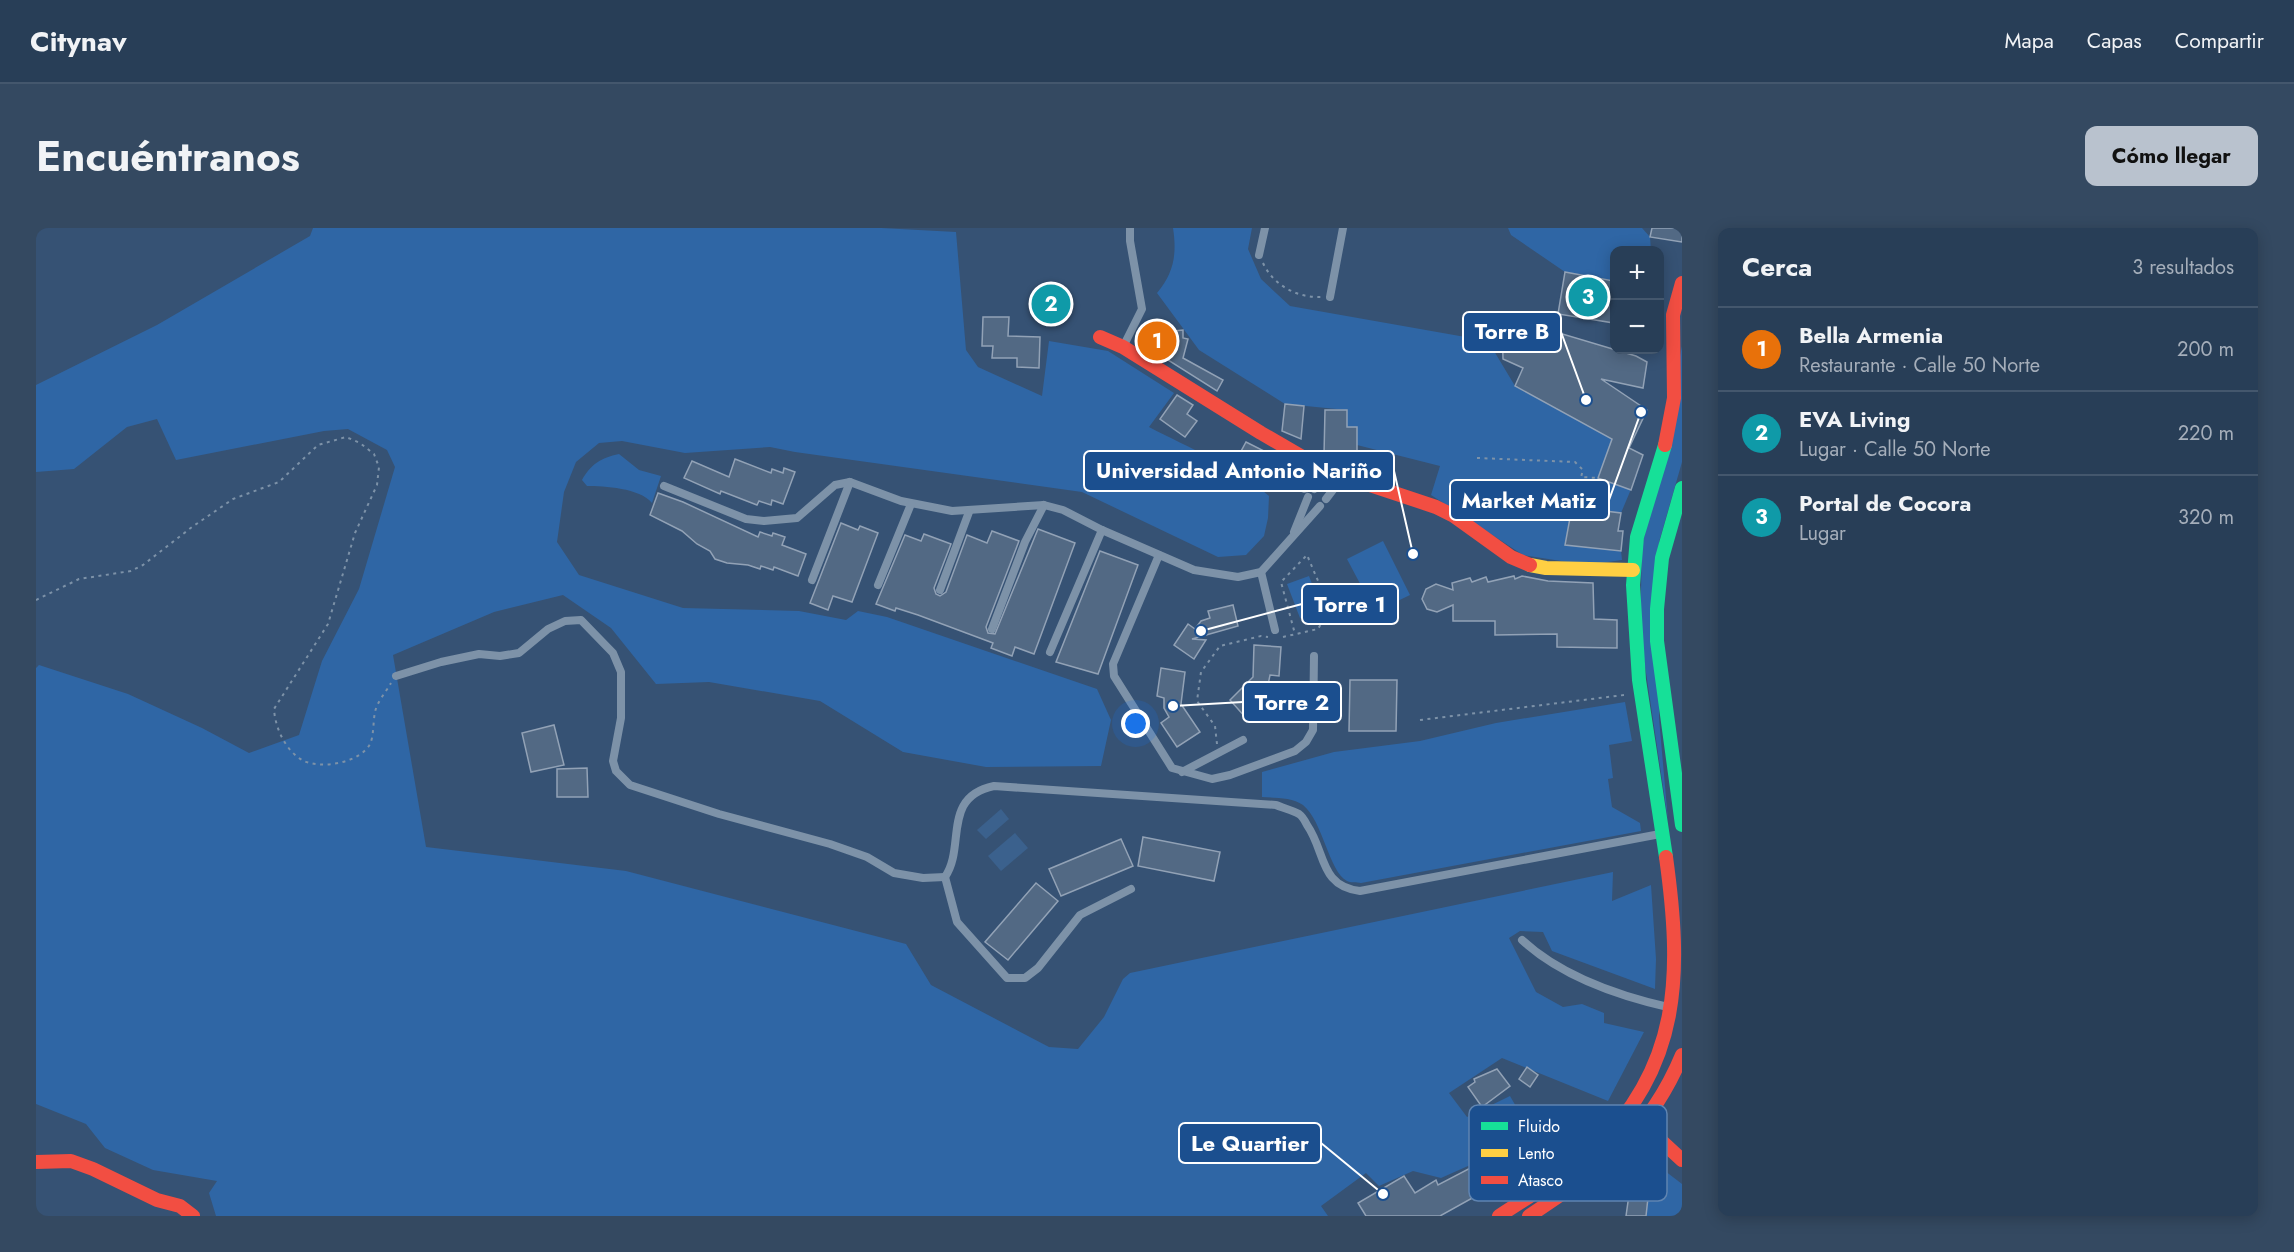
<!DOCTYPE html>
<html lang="es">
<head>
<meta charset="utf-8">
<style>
	body { margin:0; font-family:Jost,sans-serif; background:#344961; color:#f1f3f6 }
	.controls { position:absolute; right:18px; top:18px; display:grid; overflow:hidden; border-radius:12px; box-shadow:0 3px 15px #0003 }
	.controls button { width:54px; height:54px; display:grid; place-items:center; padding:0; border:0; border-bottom:2px solid #44576d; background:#283e57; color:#f1f3f6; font:30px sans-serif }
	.you { position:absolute; left:1100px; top:496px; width:21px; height:21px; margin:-15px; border:4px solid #fff; border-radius:50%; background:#1a73e8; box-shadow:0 0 0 9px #1a73e833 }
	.badge { display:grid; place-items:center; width:39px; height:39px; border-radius:50%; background:#b9c2ce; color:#fff; font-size:20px; font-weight:700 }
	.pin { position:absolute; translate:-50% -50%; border:3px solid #fff; box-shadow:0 2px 6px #0006 }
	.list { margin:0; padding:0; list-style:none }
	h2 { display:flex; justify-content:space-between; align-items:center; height:78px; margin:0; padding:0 24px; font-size:26px }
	h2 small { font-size:20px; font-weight:400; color:#a5aeba }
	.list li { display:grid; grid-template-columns:39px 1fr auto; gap:18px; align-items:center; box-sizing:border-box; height:84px; padding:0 24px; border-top:2px solid #44576d }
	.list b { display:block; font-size:22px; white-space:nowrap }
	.list p { margin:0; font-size:20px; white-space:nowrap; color:#a5aeba }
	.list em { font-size:20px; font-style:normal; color:#a5aeba }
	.map { position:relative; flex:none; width:1646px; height:988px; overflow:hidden; border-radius:12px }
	header { display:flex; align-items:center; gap:36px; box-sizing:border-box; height:84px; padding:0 30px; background:#283e57; border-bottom:2px solid #44576d }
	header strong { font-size:28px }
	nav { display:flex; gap:33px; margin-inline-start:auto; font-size:21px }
	.intro { display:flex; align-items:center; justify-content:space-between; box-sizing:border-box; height:144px; padding:0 36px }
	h1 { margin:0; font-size:42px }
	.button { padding:15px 27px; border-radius:12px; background:#b9c2ce; color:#111; font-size:21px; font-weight:700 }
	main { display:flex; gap:36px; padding:0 36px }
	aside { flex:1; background:#283e57; border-radius:12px; box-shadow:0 3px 15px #0003 }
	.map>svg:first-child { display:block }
</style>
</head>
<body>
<header>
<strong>Citynav</strong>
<nav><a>Mapa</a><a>Capas</a><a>Compartir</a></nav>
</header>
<div class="intro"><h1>Encuéntranos</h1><a class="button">Cómo llegar</a></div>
<main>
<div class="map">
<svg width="1646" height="988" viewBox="0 0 1646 988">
	<rect width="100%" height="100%" fill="#365274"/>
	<g fill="#2f66a5">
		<path d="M277,0H845L920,4L930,122L942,139L1006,168L1013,113L1072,123L1138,165L1113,199C1153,220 1199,238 1233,268L1232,290L1228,308L1210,327L1182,329L1046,264L759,224L734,219L649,225L586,213L563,215L540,234L528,264L521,314L543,347L647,380L763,383L810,392L822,383L851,389L1061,461L1075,492L1065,538L950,539L867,524L784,473L673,454L620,456L575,400L527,367L458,384L357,427L390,619L590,643L870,716L895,757L1013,819L1042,821L1068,789L1087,751L1094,745L1577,644L1576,673L1615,657L1620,731L1619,761L1516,723L1507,704L1484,703L1473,710L1500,764L1527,779L1546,776L1568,785V795L1608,804L1572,873L1466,830L1413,865L1431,889L1474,868L1489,894L1456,920L1459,926L1405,950L1377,943L1343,958L1330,945L1285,978L1292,988H180L173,965L181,953L117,942L69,920L50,896L0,876V440L3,437L92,466L166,500L213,525L263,507L286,433L323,361L359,239L351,222L312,201L288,203L140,232L121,191L91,199L38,241L0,244V157L121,97L274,8Z"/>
		<path d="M1137,0H1216L1212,21L1225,51L1254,78L1452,113L1479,158L1584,215L1576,238L1601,247L1585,285L1536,279L1529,317L1585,323L1586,332L1551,337L1487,327L1395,267L1404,238L1321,217V200L1311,199V182L1249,176L1163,122L1121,65C1138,45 1141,26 1137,0Z"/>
		<polygon points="1472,0 1606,0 1614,9 1615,22 1578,22 1578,53 1529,44 1475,7"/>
		<polygon points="1646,118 1646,234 1623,314 1623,490 1632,592 1604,404 1606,320"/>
		<path d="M583,226L603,242L625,248L616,275C604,260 568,258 551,258L546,252C555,236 565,230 583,226Z"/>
		<polygon points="1347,313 1374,367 1339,384 1311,331"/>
		<polygon points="1273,348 1286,382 1264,390 1251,356"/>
		<path d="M1589,474L1596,513L1573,517L1577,550L1572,551L1576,579L1604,595L1605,603L1325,655C1321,654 1314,655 1311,653C1293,644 1287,593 1267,577C1256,569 1239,570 1226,569V544L1298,524L1384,513L1460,495Z"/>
		<polygon points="1616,933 1646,956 1646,988 1610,988"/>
	</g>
	<g fill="#3b618d">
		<polygon points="965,581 973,591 950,611 941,602"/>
		<polygon points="979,605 992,620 965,643 952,628"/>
	</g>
	<g fill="#526984" stroke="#92a2b6" stroke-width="1.5">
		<polygon points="1616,0 1646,0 1646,14 1614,9"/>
		<polygon points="1529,44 1578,53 1578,95 1522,86"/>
		<polygon points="1004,59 1032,66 1026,93 998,87"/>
		<polygon points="1466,88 1600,128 1611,134 1607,160 1565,151 1611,182 1593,220 1607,227 1595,262 1562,250 1576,211 1479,158 1487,140 1467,131"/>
		<polygon points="947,89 973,89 972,108 1004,109 1003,140 981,139 981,130 956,130 957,118 946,118"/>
		<polygon points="1147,102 1147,110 1152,111 1147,130 1187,152 1181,163 1124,127 1127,117 1113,113 1115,105"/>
		<polygon points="1141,167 1157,177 1151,186 1161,193 1149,209 1124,191"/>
		<polygon points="1249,176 1268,178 1265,211 1246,203"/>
		<polygon points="1289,182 1311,182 1311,199 1321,199 1321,237 1288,227"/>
		<polygon points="1210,214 1236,227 1223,254 1196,240"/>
		<polygon points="699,231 735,245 736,241 747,245 748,240 759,244 747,276 736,272 735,277 723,273 721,277 685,263 684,266 648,250 656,233 693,249"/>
		<polygon points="1256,244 1274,257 1273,263 1268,264 1254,260"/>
		<polygon points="622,265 647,274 722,309 724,304 736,308 737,305 749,309 746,317 770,326 762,348 738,339 737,342 725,338 724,341 712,337 691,335 679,331 674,323 661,316 646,303 614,287"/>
		<polygon points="1536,279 1585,285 1582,303 1587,303 1585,323 1529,317"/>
		<polygon points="805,295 822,302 824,298 842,305 816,374 797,368 792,382 774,375"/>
		<polygon points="1002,301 1039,315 998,426 979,419 976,428 955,420 957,415 882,387 860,380 859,383 840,376 869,307 885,313 888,306 915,316 898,360 900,366 904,368 910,364 931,307 951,315 956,303 983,313 950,399 952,405 959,406"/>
		<polygon points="1064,323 1102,337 1062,446 1020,434"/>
		<polygon points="1478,348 1479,351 1486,348 1512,353 1557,355 1558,391 1581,392 1581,420 1521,419 1521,406 1459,407 1459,393 1417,393 1417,377 1401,384 1391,381 1386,371 1390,361 1400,356 1417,362 1416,355 1434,350 1436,354 1450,349 1452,354"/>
		<polygon points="1197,377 1202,398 1156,411 1170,412 1158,431 1138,417 1152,396 1159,401 1165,393 1174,390 1172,383"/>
		<polygon points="1218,417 1245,419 1243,448 1234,447 1232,457 1225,465 1231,471 1210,490 1194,472 1217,449"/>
		<polygon points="1125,440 1149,444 1145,476 1164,504 1141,519 1125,495 1133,489 1128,480 1128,470 1121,468"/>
		<polygon points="1314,452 1361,452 1360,503 1313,503"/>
		<polygon points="518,497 528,537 495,544 486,505"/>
		<polygon points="551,540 552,569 521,569 521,541"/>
		<polygon points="1107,609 1184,624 1178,653 1102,638"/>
		<polygon points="1085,611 1097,638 1025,668 1013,641"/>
		<polygon points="1000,655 1022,673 972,732 949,714"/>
		<polygon points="1491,839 1502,847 1494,859 1483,851"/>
		<polygon points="1461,841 1474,858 1446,879 1432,859 1439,854 1438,851"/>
		<polygon points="1602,921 1616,933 1610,988 1590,988 1599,924"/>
		<polygon points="1442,936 1448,947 1490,942 1468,958 1465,954 1404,988 1330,988 1322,975 1368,948 1379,965 1400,952 1402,957"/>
	</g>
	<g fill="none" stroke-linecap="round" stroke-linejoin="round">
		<g stroke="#7d92a8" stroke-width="2" stroke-dasharray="3 4.5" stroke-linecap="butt">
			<path d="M1227,35C1237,57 1261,70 1285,69"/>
			<polyline points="1441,230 1539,234 1547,242 1545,249 1562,250"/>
			<path d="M0,372L43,351L95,343L107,337L156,299L197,271L243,254L282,217L310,209L324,215L338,226L343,239L341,257L319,305L292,396L238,481C239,499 249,522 266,532C284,542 324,535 334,516C338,508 337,493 339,484C341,474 350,464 355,455"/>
			<polyline points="1247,409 1282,401 1294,381 1271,327 1245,354 1259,406"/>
			<polyline points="1384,492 1588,467"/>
			<polyline points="1181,516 1179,498 1161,473 1165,444 1184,418 1225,408 1232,409"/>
		</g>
		<g stroke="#7d92a8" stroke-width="8">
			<polyline points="1223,27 1229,0"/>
			<polyline points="1294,69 1307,0"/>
			<polyline points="1088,117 1106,81 1094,13 1094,0"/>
			<polyline points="628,258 710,291 728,293 761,290 799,257 814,254 865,273 916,283 1008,277 1027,282 1066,302 1158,342 1202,349 1225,344 1284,278"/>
			<polyline points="1278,261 1288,243"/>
			<polyline points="1290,271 1306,250"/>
			<polyline points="1258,304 1272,269"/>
			<polyline points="1123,327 1077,436 1078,448 1136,540 1176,551 1194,547 1259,523 1270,514 1277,502 1278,428"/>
			<polyline points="1225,344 1239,402"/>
			<polyline points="776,352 814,254"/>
			<polyline points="842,357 875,276"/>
			<polyline points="904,362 933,284"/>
			<polyline points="956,401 989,314 1008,277"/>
			<polyline points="1014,424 1066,302"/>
			<polyline points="360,448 405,434 443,426 464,428 483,425 512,401 529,393 545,392 577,425 585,444 585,490 577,533 580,543 594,557 683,586 794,616 831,629 858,645 887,650 909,649"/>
			<polyline points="1146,544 1207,512"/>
			<path d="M909,649C930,619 905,569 958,558L1240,577C1247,580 1256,582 1263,586C1266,588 1269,593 1271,597C1290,624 1283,658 1324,663L1624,606"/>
			<polyline points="909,649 921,694 971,750 989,750 1002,740 1044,687 1095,661"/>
			<path d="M1486,712C1526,749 1582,768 1636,780"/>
		</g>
		<g stroke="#16e098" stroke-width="14">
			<polyline points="1629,217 1601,309 1597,357 1603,452 1630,629"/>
			<polyline points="1646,260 1626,330 1621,381 1621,413 1646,597"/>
		</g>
		<polyline stroke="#ffcf43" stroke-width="14" points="1494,337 1510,340 1597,342"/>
		<g stroke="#f24e42" stroke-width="14">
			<polyline points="1064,109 1087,119 1225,205 1289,242 1400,279 1418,288 1475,329 1494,337"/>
			<polyline points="1629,217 1638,170 1637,87 1646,55"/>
			<polyline points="1608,897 1646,932"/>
			<polyline points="0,934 35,933 57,941 121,972 144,978 157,988"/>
			<path d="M1463,988C1495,967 1528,948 1557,923C1646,838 1646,745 1630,629"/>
			<path d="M1493,988C1563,942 1613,907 1646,827"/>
		</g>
	</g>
	<rect x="1433" y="877" width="198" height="96" rx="9" fill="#1b4f8f" stroke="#5f84b1" stroke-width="1.5"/>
	<rect x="1445" y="894" width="27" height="8" fill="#16e098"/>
	<rect x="1445" y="921" width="27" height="8" fill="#ffcf43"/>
	<rect x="1445" y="948" width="27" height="8" fill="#f24e42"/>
	<g font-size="16" fill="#fff">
		<text x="1482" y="904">Fluido</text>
		<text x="1482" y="931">Lento</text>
		<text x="1482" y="958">Atasco</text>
	</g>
	<path fill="none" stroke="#fff" stroke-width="2" d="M1550 172L1525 104M1377 326L1358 243M1605 184L1573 272M1165 403L1266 376M1137 478L1207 474M1347 966L1285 915"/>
	<g fill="#fff" stroke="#1b4f8f" stroke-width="2">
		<circle cx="1550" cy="172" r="6"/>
		<circle cx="1377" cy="326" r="6"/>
		<circle cx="1605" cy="184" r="6"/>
		<circle cx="1165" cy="403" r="6"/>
		<circle cx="1137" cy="478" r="6"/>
		<circle cx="1347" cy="966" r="6"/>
	</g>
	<g fill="#1b4f8f" stroke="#fff" stroke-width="2">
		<rect x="1427" y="84" width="98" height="40" rx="6"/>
		<rect x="1048" y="223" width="310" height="40" rx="6"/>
		<rect x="1414" y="252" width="159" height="40" rx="6"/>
		<rect x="1266" y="356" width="96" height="40" rx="6"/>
		<rect x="1207" y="454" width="98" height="40" rx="6"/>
		<rect x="1143" y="895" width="142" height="40" rx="6"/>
	</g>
	<g font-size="22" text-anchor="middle" font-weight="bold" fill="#fff">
		<text x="1476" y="111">Torre B</text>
		<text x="1203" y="250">Universidad Antonio Nariño</text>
		<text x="1493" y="280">Market Matiz</text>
		<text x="1314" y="384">Torre 1</text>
		<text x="1256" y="482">Torre 2</text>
		<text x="1214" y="923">Le Quartier</text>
	</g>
</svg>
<div class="controls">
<button>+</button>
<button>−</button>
</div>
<div class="you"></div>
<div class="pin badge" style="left:1121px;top:113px;background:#e8710a">1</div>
<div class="pin badge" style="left:1015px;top:76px;background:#0f9aa8">2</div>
<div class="pin badge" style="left:1552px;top:69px;background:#0f9aa8">3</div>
</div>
<aside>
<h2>Cerca<small>3 resultados</small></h2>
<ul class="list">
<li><span class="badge" style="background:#e8710a">1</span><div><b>Bella Armenia</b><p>Restaurante · Calle 50 Norte</p></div><em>200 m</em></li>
<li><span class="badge" style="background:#0f9aa8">2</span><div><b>EVA Living</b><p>Lugar · Calle 50 Norte</p></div><em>220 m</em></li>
<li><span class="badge" style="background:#0f9aa8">3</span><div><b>Portal de Cocora</b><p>Lugar</p></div><em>320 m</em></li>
</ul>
</aside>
</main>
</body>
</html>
